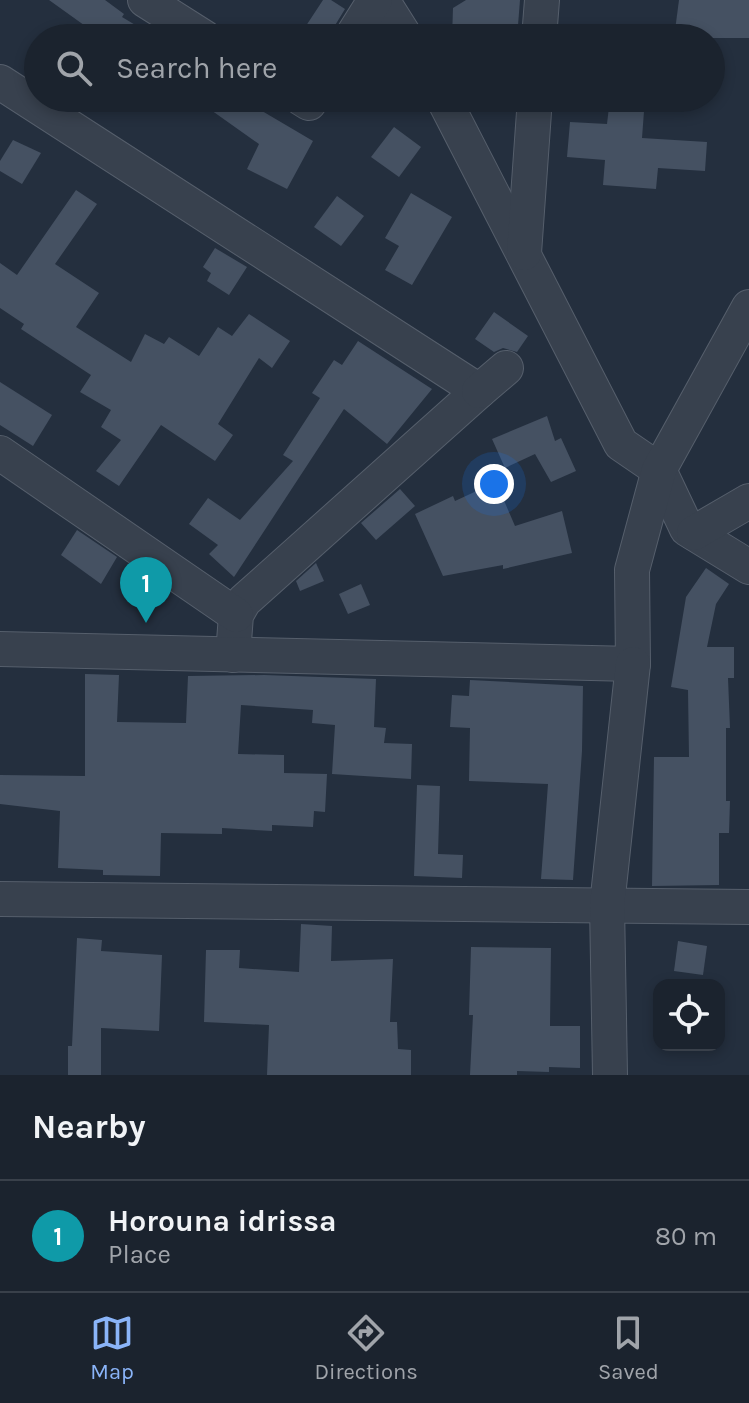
<!DOCTYPE html>
<html lang="en">
<head>
<meta charset="utf-8">
<style>
	body { margin:0; font-family:Karla,sans-serif; background:#282f3a; color:#f1f3f6 }
	.controls { position:absolute; right:24px; bottom:24px; display:grid; overflow:hidden; border-radius:16px; box-shadow:0 4px 12px #0003 }
	.controls button { width:72px; height:72px; display:grid; place-items:center; padding:0; border:0; border-bottom:2px solid #39404a; background:#1b232e; color:#f1f3f6; font:40px sans-serif }
	.you { position:absolute; left:494px; top:484px; width:28px; height:28px; margin:-20px; border:6px solid #fff; border-radius:50%; background:#1a73e8; box-shadow:0 0 0 12px #1a73e833 }
	.badge { display:grid; place-items:center; width:52px; height:52px; border-radius:50%; background:#8ab4f8; color:#fff; font-size:26px; font-weight:700 }
	.pin { position:absolute; translate:-50% -66px; filter:drop-shadow(0 2px 4px #0008) }
	.pin::after { content:''; position:absolute; top:42px; width:28px; height:24px; background:inherit; clip-path:polygon(0 0,100% 0,50% 100%) }
	.list { margin:0; padding:0; list-style:none }
	h2 { display:flex; justify-content:space-between; align-items:center; height:104px; margin:0; padding:0 32px; font-size:34px }
	h2 small { font-size:26px; font-weight:400; color:#a0a4aa }
	.list li { display:grid; grid-template-columns:52px 1fr auto; gap:24px; align-items:center; box-sizing:border-box; height:112px; padding:0 32px; border-top:2px solid #39404a }
	.list b { display:block; font-size:30px; white-space:nowrap }
	.list p { margin:0; font-size:26px; white-space:nowrap; color:#a0a4aa }
	.list em { font-size:26px; font-style:normal; color:#a0a4aa }
	.icon { flex:none; width:44px; height:44px; fill:none; stroke:currentColor; stroke-width:2; stroke-linecap:round; stroke-linejoin:round }
	.map { position:relative; flex:none; width:749px; height:1075px; overflow:hidden }
	.search { position:absolute; background:#1b232e; box-shadow:0 4px 12px #0003; left:24px; right:24px; top:24px; height:88px; display:flex; align-items:center; gap:20px; box-sizing:border-box; padding:0 28px; border-radius:44px; color:#a0a4aa; font-size:30px }
	.sheet { height:216px; background:#1b232e }
	nav { display:flex; justify-content:space-around; align-items:center; box-sizing:border-box; height:112px; border-top:2px solid #39404a; background:#1b232e; font-size:22px; color:#a0a4aa }
	nav a { display:grid; justify-items:center; gap:4px }
	nav .on { color:#8ab4f8 }
	.map>svg:first-child { display:block }
</style>
</head>
<body>
<div class="map">
<svg width="749" height="1075" viewBox="0 0 749 1075">
	<rect width="100%" height="100%" fill="#242f3e"/>
	<g fill="#455162">
		<polygon points="49,0 105,0 124,14 122,17 157,38 102,38"/>
		<polygon points="323,0 331,0 345,9 334,27 331,38 298,38"/>
		<polygon points="466,0 520,0 517,38 452,38 453,8"/>
		<polygon points="679,0 749,0 749,38 674,38"/>
		<polygon points="194,98 240,98 313,141 287,189 247,169 259,144"/>
		<polygon points="610,98 645,98 642,138 707,142 705,171 658,168 656,189 603,185 605,160 567,157 570,122 607,124"/>
		<polygon points="394,127 421,147 399,177 371,157"/>
		<polygon points="13,140 41,153 22,184 0,171 0,161"/>
		<polygon points="76,190 97,204 55,264 99,293 76,327 131,362 145,334 164,344 169,337 199,356 218,327 232,336 249,314 290,341 272,368 259,358 218,424 233,435 215,461 161,425 119,486 96,471 121,440 101,427 111,410 80,392 91,375 21,329 24,324 0,308 0,263 17,275"/>
		<polygon points="411,193 452,217 412,285 385,270 399,246 385,238"/>
		<polygon points="337,196 364,216 341,246 314,227"/>
		<polygon points="215,248 247,267 229,295 207,281 211,273 203,267"/>
		<polygon points="494,312 528,336 517,352 503,348 494,352 475,339"/>
		<polygon points="358,341 432,389 387,444 344,409 234,577 209,554 218,545 189,524 208,498 240,520 293,461 283,455 320,398 312,393 334,360 342,365"/>
		<polygon points="0,382 52,415 33,446 0,425"/>
		<polygon points="547,416 555,441 561,438 576,471 551,482 535,454 505,468 492,439"/>
		<polygon points="496,482 515,526 562,511 572,553 503,569 503,565 443,576 415,514 453,496 455,501"/>
		<polygon points="400,489 415,506 376,540 361,523"/>
		<polygon points="77,530 117,557 101,584 61,555"/>
		<polygon points="316,563 324,581 300,591 296,581"/>
		<polygon points="706,568 729,584 716,604 707,647 734,647 734,678 728,678 730,728 726,728 726,801 730,801 729,833 719,833 719,885 652,886 654,757 689,757 688,690 671,687 686,597"/>
		<polygon points="361,584 370,605 348,614 339,594"/>
		<polygon points="85,674 119,675 117,722 186,723 188,676 264,675 376,679 374,727 386,728 384,743 412,744 411,779 332,774 335,725 312,723 313,710 241,705 238,754 284,755 284,773 327,774 325,812 314,811 313,827 272,825 272,831 222,828 222,834 161,833 160,876 103,875 103,870 58,868 60,811 0,804 0,775 85,776"/>
		<polygon points="470,680 583,686 582,751 573,880 541,879 548,784 469,781 470,728 450,727 452,695 469,696"/>
		<polygon points="417,785 440,786 438,854 463,855 462,878 414,876"/>
		<polygon points="301,924 332,926 331,961 393,959 390,1022 397,1022 398,1049 411,1050 411,1075 267,1075 269,1025 204,1022 206,950 240,950 239,968 299,972"/>
		<polygon points="77,938 102,940 101,951 162,955 159,1031 101,1028 101,1075 68,1075 68,1046 72,1046"/>
		<polygon points="678,941 707,946 703,975 674,971"/>
		<polygon points="471,947 551,948 550,1026 580,1026 580,1068 549,1067 549,1072 517,1071 517,1075 470,1075 473,1015 469,1015"/>
	</g>
	<g fill="none" stroke-linecap="round" stroke-linejoin="round">
		<defs>
			<g id="street">
				<polyline points="145,0 205,38"/>
				<polyline points="382,0 406,38"/>
				<polyline points="351,38 375,0"/>
				<polyline points="539,38 542,0"/>
				<polyline points="0,82 479,391 244,601 236,615 233,655"/>
				<polyline points="301,98 309,103 312,98"/>
				<polyline points="443,98 621,444 659,470 687,529 749,567"/>
				<polyline points="524,253 535,98"/>
				<polyline points="479,391 506,368"/>
				<polyline points="0,453 236,615"/>
				<polyline points="694,533 749,501"/>
				<polyline points="0,649 633,664 632,570 659,470 749,307"/>
				<polyline points="0,899 749,907"/>
				<polyline points="610,1075 607,905 633,664"/>
			</g>
		</defs>
		<use href="#street" stroke="#565f6c" stroke-width="36"/>
		<use href="#street" stroke="#38414e" stroke-width="34"/>
	</g>
</svg>
<div class="controls">
<button><svg class="icon" aria-label="locate" viewBox="0 0 24 24"><circle cx="12" cy="12" r="6"/><path d="M12 2v4M12 18v4M2 12h4M18 12h4"/></svg></button>
</div>
<div class="you"></div>
<div class="pin badge" style="left:146px;top:623px;background:#0f9aa8">1</div>
<div class="search"><svg class="icon" aria-label="search" viewBox="0 0 24 24"><circle cx="10" cy="10" r="6"/><path d="M15 15l6 6"/></svg>Search here</div>
</div>
<section class="sheet">
<h2>Nearby<small></small></h2>
<ul class="list">
<li><span class="badge" style="background:#0f9aa8">1</span><div><b>Horouna idrissa</b><p>Place</p></div><em>80 m</em></li>
</ul>
</section>
<nav>
<a class="on"><svg class="icon" aria-label="map" viewBox="0 0 24 24"><path d="M3 6l6-2 6 2 6-2v14l-6 2-6-2-6 2zM9 4v14M15 6v14"/></svg>Map</a>
<a><svg class="icon" aria-label="directions" viewBox="0 0 24 24"><path d="M12 3l9 9-9 9-9-9zM9 14v-3h6M13 9l2 2-2 2"/></svg>Directions</a>
<a><svg class="icon" aria-label="saved" viewBox="0 0 24 24"><path d="M7 4h10v16l-5-4-5 4z"/></svg>Saved</a>
</nav>
</body>
</html>
